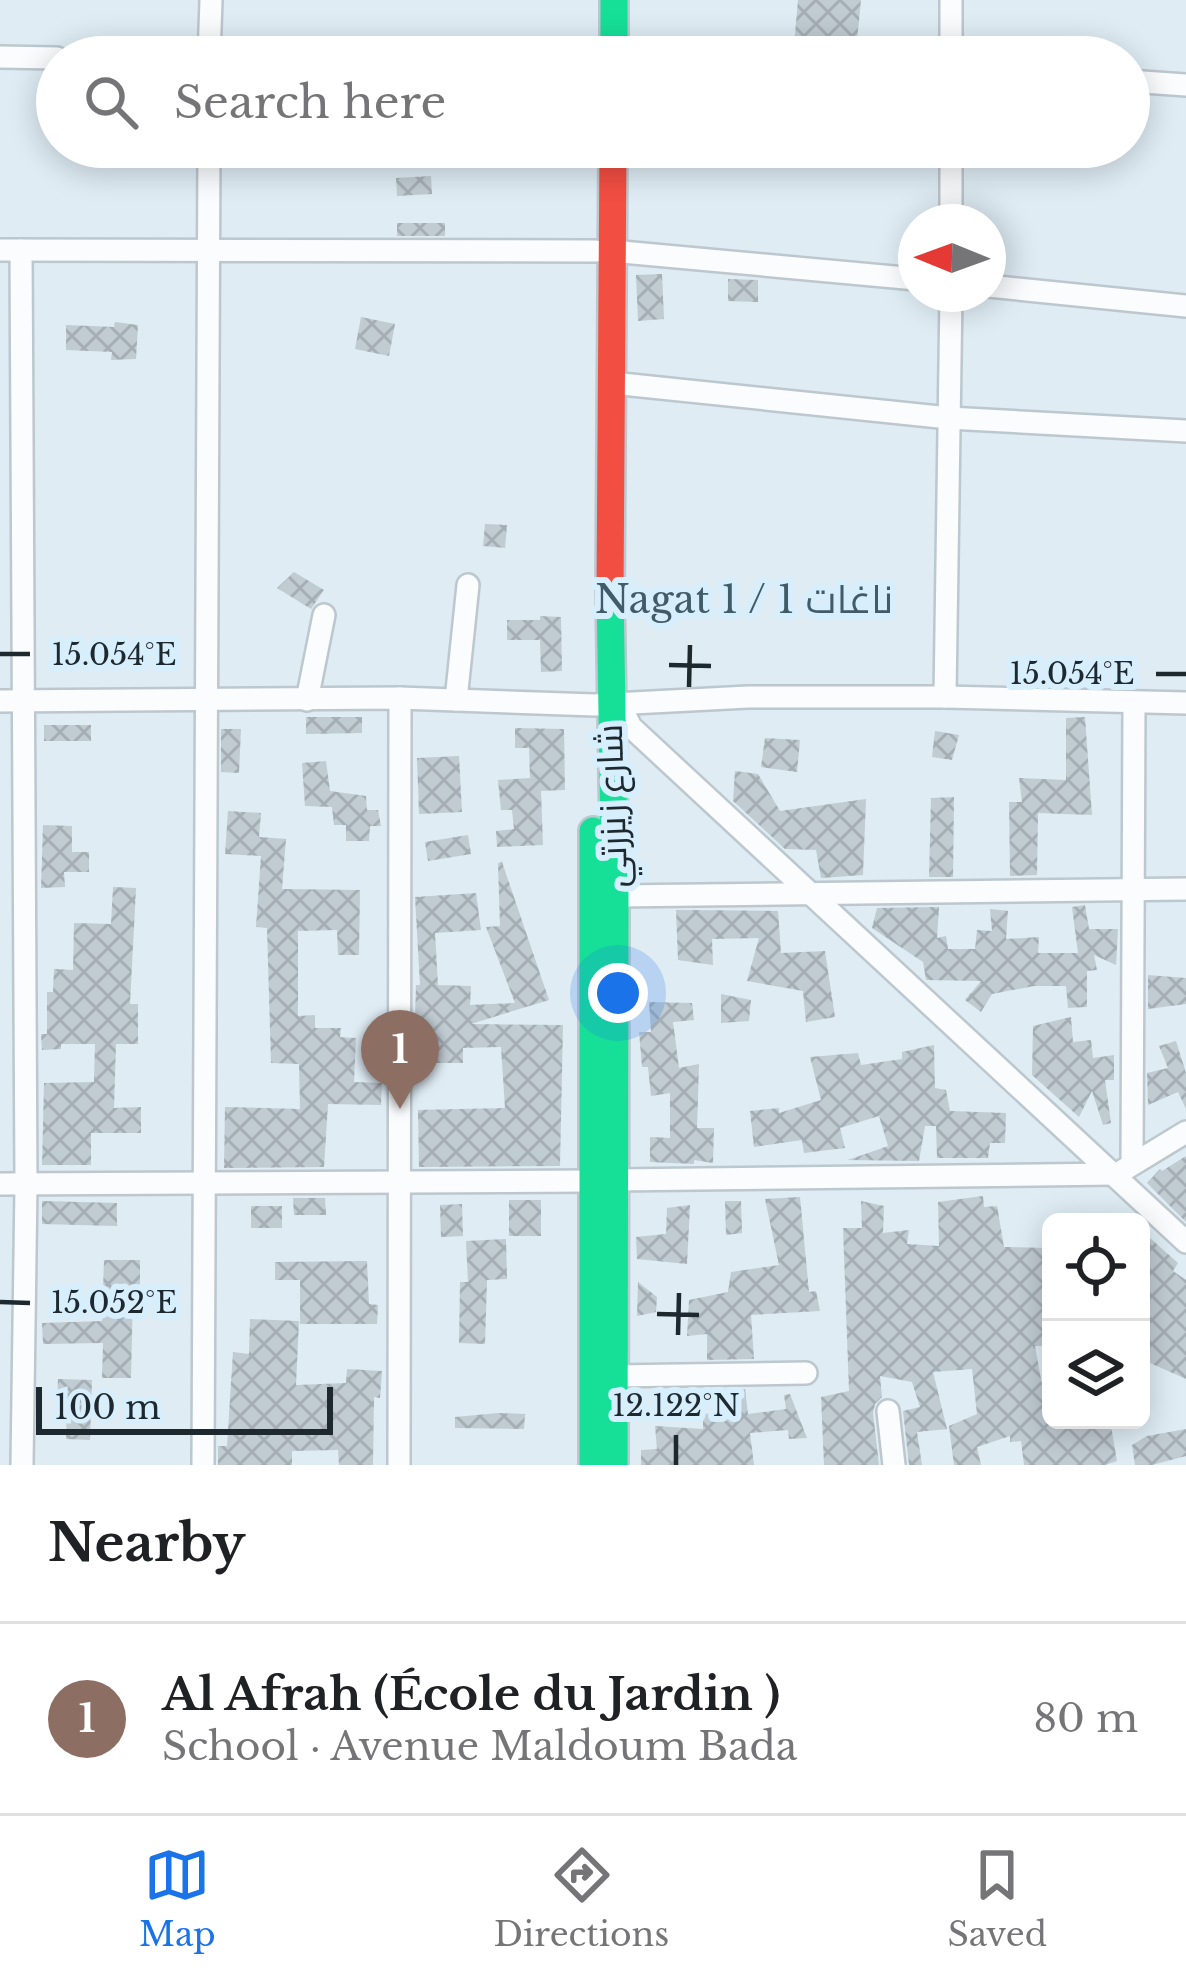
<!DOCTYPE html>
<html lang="en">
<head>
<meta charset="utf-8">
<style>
	body { margin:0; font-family:"Libre Baskerville",Cairo,serif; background:#f2f2f2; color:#202124 }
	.controls { position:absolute; right:36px; bottom:36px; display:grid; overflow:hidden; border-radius:18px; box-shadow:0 6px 30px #0003 }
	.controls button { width:108px; height:108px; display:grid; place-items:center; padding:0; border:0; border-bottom:3px solid #e0e0e0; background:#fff; color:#202124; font:60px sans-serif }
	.compass { position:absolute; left:898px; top:204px; width:108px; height:108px; border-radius:50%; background:#fff; box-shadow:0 6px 30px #0003; rotate:271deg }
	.scale { position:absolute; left:36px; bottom:30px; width:297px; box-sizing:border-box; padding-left:12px; border:6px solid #1d282f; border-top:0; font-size:33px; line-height:42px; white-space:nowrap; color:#1d282f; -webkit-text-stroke:9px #d7eefc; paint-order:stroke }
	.you { position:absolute; left:618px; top:993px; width:42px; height:42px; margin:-30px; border:9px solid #fff; border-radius:50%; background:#1a73e8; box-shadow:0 0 0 18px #1a73e833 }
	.badge { display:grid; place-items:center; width:78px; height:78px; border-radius:50%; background:#1a73e8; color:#fff; font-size:39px; font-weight:700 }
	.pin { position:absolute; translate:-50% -99px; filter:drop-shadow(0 3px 6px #0008) }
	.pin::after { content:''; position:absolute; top:63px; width:42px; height:36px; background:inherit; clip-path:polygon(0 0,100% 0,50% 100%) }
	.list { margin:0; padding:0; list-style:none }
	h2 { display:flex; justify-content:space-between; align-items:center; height:156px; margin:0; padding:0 48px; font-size:51px }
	h2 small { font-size:39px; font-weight:400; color:#757577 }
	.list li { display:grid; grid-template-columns:78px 1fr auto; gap:36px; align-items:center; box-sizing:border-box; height:192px; padding:0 48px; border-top:3px solid #e0e0e0 }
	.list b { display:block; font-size:45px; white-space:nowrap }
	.list p { margin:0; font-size:39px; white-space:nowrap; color:#757577 }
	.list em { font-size:39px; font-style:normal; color:#757577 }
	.icon { flex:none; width:66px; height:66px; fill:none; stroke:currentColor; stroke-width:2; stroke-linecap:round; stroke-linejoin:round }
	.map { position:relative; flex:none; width:1186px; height:1465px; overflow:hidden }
	.search { position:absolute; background:#fff; box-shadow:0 6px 30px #0003; left:36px; right:36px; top:36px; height:132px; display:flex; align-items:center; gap:30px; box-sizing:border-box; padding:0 42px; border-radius:66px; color:#757577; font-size:45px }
	.sheet { height:348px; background:#fff }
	nav { display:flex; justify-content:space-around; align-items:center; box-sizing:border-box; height:168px; border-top:3px solid #e0e0e0; background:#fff; font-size:33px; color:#757577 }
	nav a { display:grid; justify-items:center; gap:6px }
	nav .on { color:#1a73e8 }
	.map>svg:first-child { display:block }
</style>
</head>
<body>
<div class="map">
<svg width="1186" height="1465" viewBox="0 0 1186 1465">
	<defs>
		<pattern id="building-cross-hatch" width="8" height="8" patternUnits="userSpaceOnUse" patternTransform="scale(3)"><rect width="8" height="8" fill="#c0cbd2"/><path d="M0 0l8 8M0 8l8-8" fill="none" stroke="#a5aeb5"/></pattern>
	</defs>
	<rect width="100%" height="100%" fill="#dfecf4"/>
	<g fill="url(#building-cross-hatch)">
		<polygon points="798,0 861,0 856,50 794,45"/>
		<polygon points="431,176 432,194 397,196 396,178"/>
		<rect x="397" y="223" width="48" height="13"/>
		<polygon points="662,274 664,319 638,321 636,275"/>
		<polygon points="728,279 758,280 758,302 728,301"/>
		<polygon points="361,317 395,324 389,356 355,349"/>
		<polygon points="115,322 138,325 136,359 111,360 112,352 66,350 66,325 114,327"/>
		<polygon points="485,524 507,525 505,548 483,546"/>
		<polygon points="294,572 324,590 311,609 277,588"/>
		<polygon points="540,616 561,617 562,671 541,672 540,640 507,640 507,620 540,620"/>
		<polygon points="306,717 362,717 362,733 306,734"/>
		<polygon points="1085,717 1092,815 1038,813 1037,875 1010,876 1009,802 1022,802 1019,778 1066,780 1066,718"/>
		<rect x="44" y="725" width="47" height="16"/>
		<polygon points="515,728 564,729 565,790 541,791 543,845 497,847 496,831 514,829 512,810 501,810 498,780 530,778 529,748 515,748"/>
		<polygon points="221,729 241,729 239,773 221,772"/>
		<polygon points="935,731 959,735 952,760 932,757"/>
		<polygon points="765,738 800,740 797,772 761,767"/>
		<polygon points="459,756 462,812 419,814 417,758"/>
		<polygon points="326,761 330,791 366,796 367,810 378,810 381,826 370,826 369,841 346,841 346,825 334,825 332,807 305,806 302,763"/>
		<polygon points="735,771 758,774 780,811 866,799 863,875 821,878 816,850 785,849 733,801"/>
		<polygon points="954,797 953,877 929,877 931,798"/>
		<polygon points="228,811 261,813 259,837 286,839 282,889 360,890 359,955 338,955 337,930 298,931 298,1016 315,1015 315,1028 341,1028 340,1037 356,1038 354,1082 382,1083 381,1105 328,1104 324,1167 224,1168 225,1107 300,1109 299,1064 271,1063 267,928 256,927 261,856 225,854"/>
		<polygon points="43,825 72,826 72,852 89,852 89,872 64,872 65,887 41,888"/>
		<polygon points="468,835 471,854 428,861 425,842"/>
		<polygon points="502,862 549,1000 471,1024 563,1025 560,1166 419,1167 418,1110 505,1108 501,1047 463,1048 463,1063 426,1063 426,1021 415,1021 416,985 420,985 415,897 476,893 481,930 435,933 438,985 471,986 470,1005 515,1003 486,927 500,926 498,863"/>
		<polygon points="113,887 136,888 130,1004 138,1004 138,1044 116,1044 114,1108 141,1107 141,1133 91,1133 91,1165 42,1165 44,1083 94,1082 95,1044 61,1044 61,1049 42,1050 41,1034 47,1034 47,992 53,992 54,969 73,970 74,923 111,924"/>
		<polygon points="1085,905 1089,929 1118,929 1116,965 1094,955 1097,970 1087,971 1087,1007 1068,1008 1066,986 1034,986 992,994 981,1012 965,1000 981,981 926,980 923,962 872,928 877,908 939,907 937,938 946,936 948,949 975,949 977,930 992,931 990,909 1008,911 1006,939 1039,937 1038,953 1078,953 1072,907"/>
		<polygon points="676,910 778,911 781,953 825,951 835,1017 806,1022 803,991 747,981 759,938 712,939 713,965 678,960"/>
		<polygon points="1148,975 1186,978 1186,1004 1148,1009"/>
		<polygon points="721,994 751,1000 749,1021 721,1023"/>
		<polygon points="649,1002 692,1003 694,1020 673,1022 679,1068 699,1064 697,1128 714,1128 713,1163 694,1160 694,1164 650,1162 650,1137 670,1138 670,1093 651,1096 648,1067 642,1067 639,1032 651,1032"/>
		<polygon points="1071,1017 1073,1042 1091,1040 1093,1058 1114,1055 1114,1080 1105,1080 1111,1123 1103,1125 1092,1091 1079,1117 1032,1075 1033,1026"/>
		<polygon points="1176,1041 1186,1073 1186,1109 1178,1092 1148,1105 1147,1073 1168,1068 1159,1046"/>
		<polygon points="934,1045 935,1088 946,1090 950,1111 1006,1113 1005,1143 990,1143 988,1158 937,1158 936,1126 925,1126 919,1161 848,1160 888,1146 879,1116 840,1128 845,1148 804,1153 802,1140 754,1147 750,1111 779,1108 779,1113 821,1100 810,1057 858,1053 861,1065 902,1059 902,1052"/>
		<polygon points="1186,1156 1186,1222 1147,1183 1160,1169 1162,1171"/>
		<polygon points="983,1196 984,1207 997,1206 1004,1247 1051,1248 1051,1346 1035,1346 1045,1401 1051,1400 1051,1420 1110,1420 1117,1461 1105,1465 1024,1465 1021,1441 1010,1442 1010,1436 977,1447 981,1465 954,1465 949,1426 977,1414 972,1369 933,1372 947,1429 917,1432 922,1465 909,1465 903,1411 920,1407 912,1382 880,1376 882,1397 875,1404 873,1413 879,1465 824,1465 821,1397 849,1391 843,1228 862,1228 861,1201 884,1206 883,1233 909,1230 907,1244 939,1246 938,1202"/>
		<polygon points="800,1197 809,1292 816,1291 820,1311 751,1315 754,1359 707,1360 707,1334 687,1336 689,1300 728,1292 731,1272 779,1265 765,1199"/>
		<polygon points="293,1198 325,1198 326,1215 294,1215"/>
		<rect x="509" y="1200" width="32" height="36"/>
		<polygon points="42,1201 117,1203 117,1226 42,1224"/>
		<polygon points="725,1201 741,1201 742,1233 726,1235"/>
		<polygon points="462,1204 463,1236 441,1237 440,1205"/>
		<polygon points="690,1205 687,1264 637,1259 636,1237 666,1234 667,1208"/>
		<rect x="251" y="1206" width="31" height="22"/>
		<polygon points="1141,1230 1178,1263 1173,1271 1186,1280 1186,1379 1141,1359"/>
		<polygon points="506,1239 507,1279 487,1280 485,1344 459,1343 460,1282 468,1282 466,1241"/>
		<polygon points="104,1260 140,1260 140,1292 133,1292 131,1378 102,1378 103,1343 43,1344 42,1323 102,1321"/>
		<polygon points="367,1261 369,1304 378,1305 377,1324 300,1324 300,1280 275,1280 275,1262"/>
		<polygon points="638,1282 657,1297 656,1312 637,1316"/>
		<polygon points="250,1319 299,1321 296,1385 346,1383 347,1369 382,1371 380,1398 374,1397 373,1465 339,1465 338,1450 292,1451 292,1465 218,1465 218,1446 227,1446 233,1352 249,1354"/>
		<polygon points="58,1379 92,1380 90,1440 66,1439 67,1403 57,1403"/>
		<polygon points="725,1389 745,1389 748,1414 786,1409 784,1395 790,1394 807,1438 789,1439 788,1430 750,1433 754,1465 641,1465 641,1450 657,1449 655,1426 703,1429 703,1414 728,1412"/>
		<polygon points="499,1413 525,1414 524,1429 455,1428 455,1417"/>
		<polygon points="1186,1429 1186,1456 1152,1465 1135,1465 1132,1445 1147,1436"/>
	</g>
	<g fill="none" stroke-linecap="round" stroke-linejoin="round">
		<defs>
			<g id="street">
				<polyline points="0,57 57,58"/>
				<polyline points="209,57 211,0"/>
				<polyline points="951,57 951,0"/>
				<polyline points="1129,81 1186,85"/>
				<polyline points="951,222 951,147"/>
				<polyline points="0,250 596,251"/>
				<polyline points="21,250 26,1185 22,1465"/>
				<polyline points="611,251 916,279"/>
				<polyline points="988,286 1186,306"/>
				<polyline points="612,383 949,418 1186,431"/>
				<polyline points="945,697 951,294"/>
				<polyline points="307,700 324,615"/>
				<polyline points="456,700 468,585"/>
				<polyline points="0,701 400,698 594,705 748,697 945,697 1186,703"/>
				<polyline points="618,701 631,727 1186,1242"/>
				<polyline points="615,896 1186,889"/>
				<polyline points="1132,1163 1134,704"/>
				<polyline points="614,1180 1117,1174 1186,1132"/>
				<polyline points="0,1184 591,1181"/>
				<polyline points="613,1376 806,1373"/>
				<polyline points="888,1411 894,1465"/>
				<polyline points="203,1465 209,147"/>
				<polyline points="399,1465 400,698"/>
			</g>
			<g id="fast">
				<polyline points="614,0 614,57"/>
				<polyline points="610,591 615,896 614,1465"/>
				<polyline points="593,831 593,1465"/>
			</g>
			<polyline id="jam" points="610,591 613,147"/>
		</defs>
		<use href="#street" stroke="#bcc7ce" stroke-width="26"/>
		<use href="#fast" stroke="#bcc7ce" stroke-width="32"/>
		<use href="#jam" stroke="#bcc7ce" stroke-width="32"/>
		<use href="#street" stroke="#fafcfd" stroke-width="21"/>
		<use href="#fast" stroke="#16e098" stroke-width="27"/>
		<use href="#jam" stroke="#f24e42" stroke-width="27"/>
	</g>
	<path fill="none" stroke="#1d282f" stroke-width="4.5" d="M0,654H30M669,665L711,666M1156,674H1186M689,687L690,645M0,1302L30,1303M657,1314L699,1315M678,1335L679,1293M676,1465V1435"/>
	<g text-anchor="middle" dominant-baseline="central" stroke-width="12" stroke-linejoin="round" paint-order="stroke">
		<g font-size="36" fill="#1d282f" stroke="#d7eefc">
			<text transform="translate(612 806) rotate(-92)">شارع زيزرتي</text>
		</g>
		<g font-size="39" fill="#425b69" stroke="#d7eefc">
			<text x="744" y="599">Nagat 1 / ناغات 1</text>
		</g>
	</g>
	<g font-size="30" text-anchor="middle" fill="#1d282f" stroke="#d7eefc" stroke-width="12" stroke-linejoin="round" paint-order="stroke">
		<text x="114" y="665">15.054°E</text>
		<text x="1072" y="684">15.054°E</text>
		<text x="114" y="1313">15.052°E</text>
		<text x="676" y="1416">12.122°N</text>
	</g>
</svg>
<div class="controls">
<button><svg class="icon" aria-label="locate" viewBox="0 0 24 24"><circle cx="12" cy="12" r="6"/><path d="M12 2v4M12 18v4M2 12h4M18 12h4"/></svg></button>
<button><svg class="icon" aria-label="layers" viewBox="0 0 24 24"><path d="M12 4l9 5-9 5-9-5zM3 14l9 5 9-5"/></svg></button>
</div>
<svg class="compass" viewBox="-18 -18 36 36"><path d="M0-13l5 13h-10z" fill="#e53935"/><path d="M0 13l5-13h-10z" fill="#757577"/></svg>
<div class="scale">100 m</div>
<div class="you"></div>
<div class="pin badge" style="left:400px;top:1109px;background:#8d6e63">1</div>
<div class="search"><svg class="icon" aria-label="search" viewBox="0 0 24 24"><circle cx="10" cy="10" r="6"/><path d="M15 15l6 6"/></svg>Search here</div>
</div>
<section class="sheet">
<h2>Nearby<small></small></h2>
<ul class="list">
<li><span class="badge" style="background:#8d6e63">1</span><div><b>Al Afrah (École du Jardin )</b><p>School · Avenue Maldoum Bada</p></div><em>80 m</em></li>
</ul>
</section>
<nav>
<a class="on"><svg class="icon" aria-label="map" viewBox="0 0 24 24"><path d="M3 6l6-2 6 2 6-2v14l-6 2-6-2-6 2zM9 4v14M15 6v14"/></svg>Map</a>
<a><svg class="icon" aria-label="directions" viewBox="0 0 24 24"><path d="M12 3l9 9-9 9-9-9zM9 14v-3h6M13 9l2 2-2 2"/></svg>Directions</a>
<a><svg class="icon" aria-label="saved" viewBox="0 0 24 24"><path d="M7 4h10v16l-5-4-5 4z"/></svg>Saved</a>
</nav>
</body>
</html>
